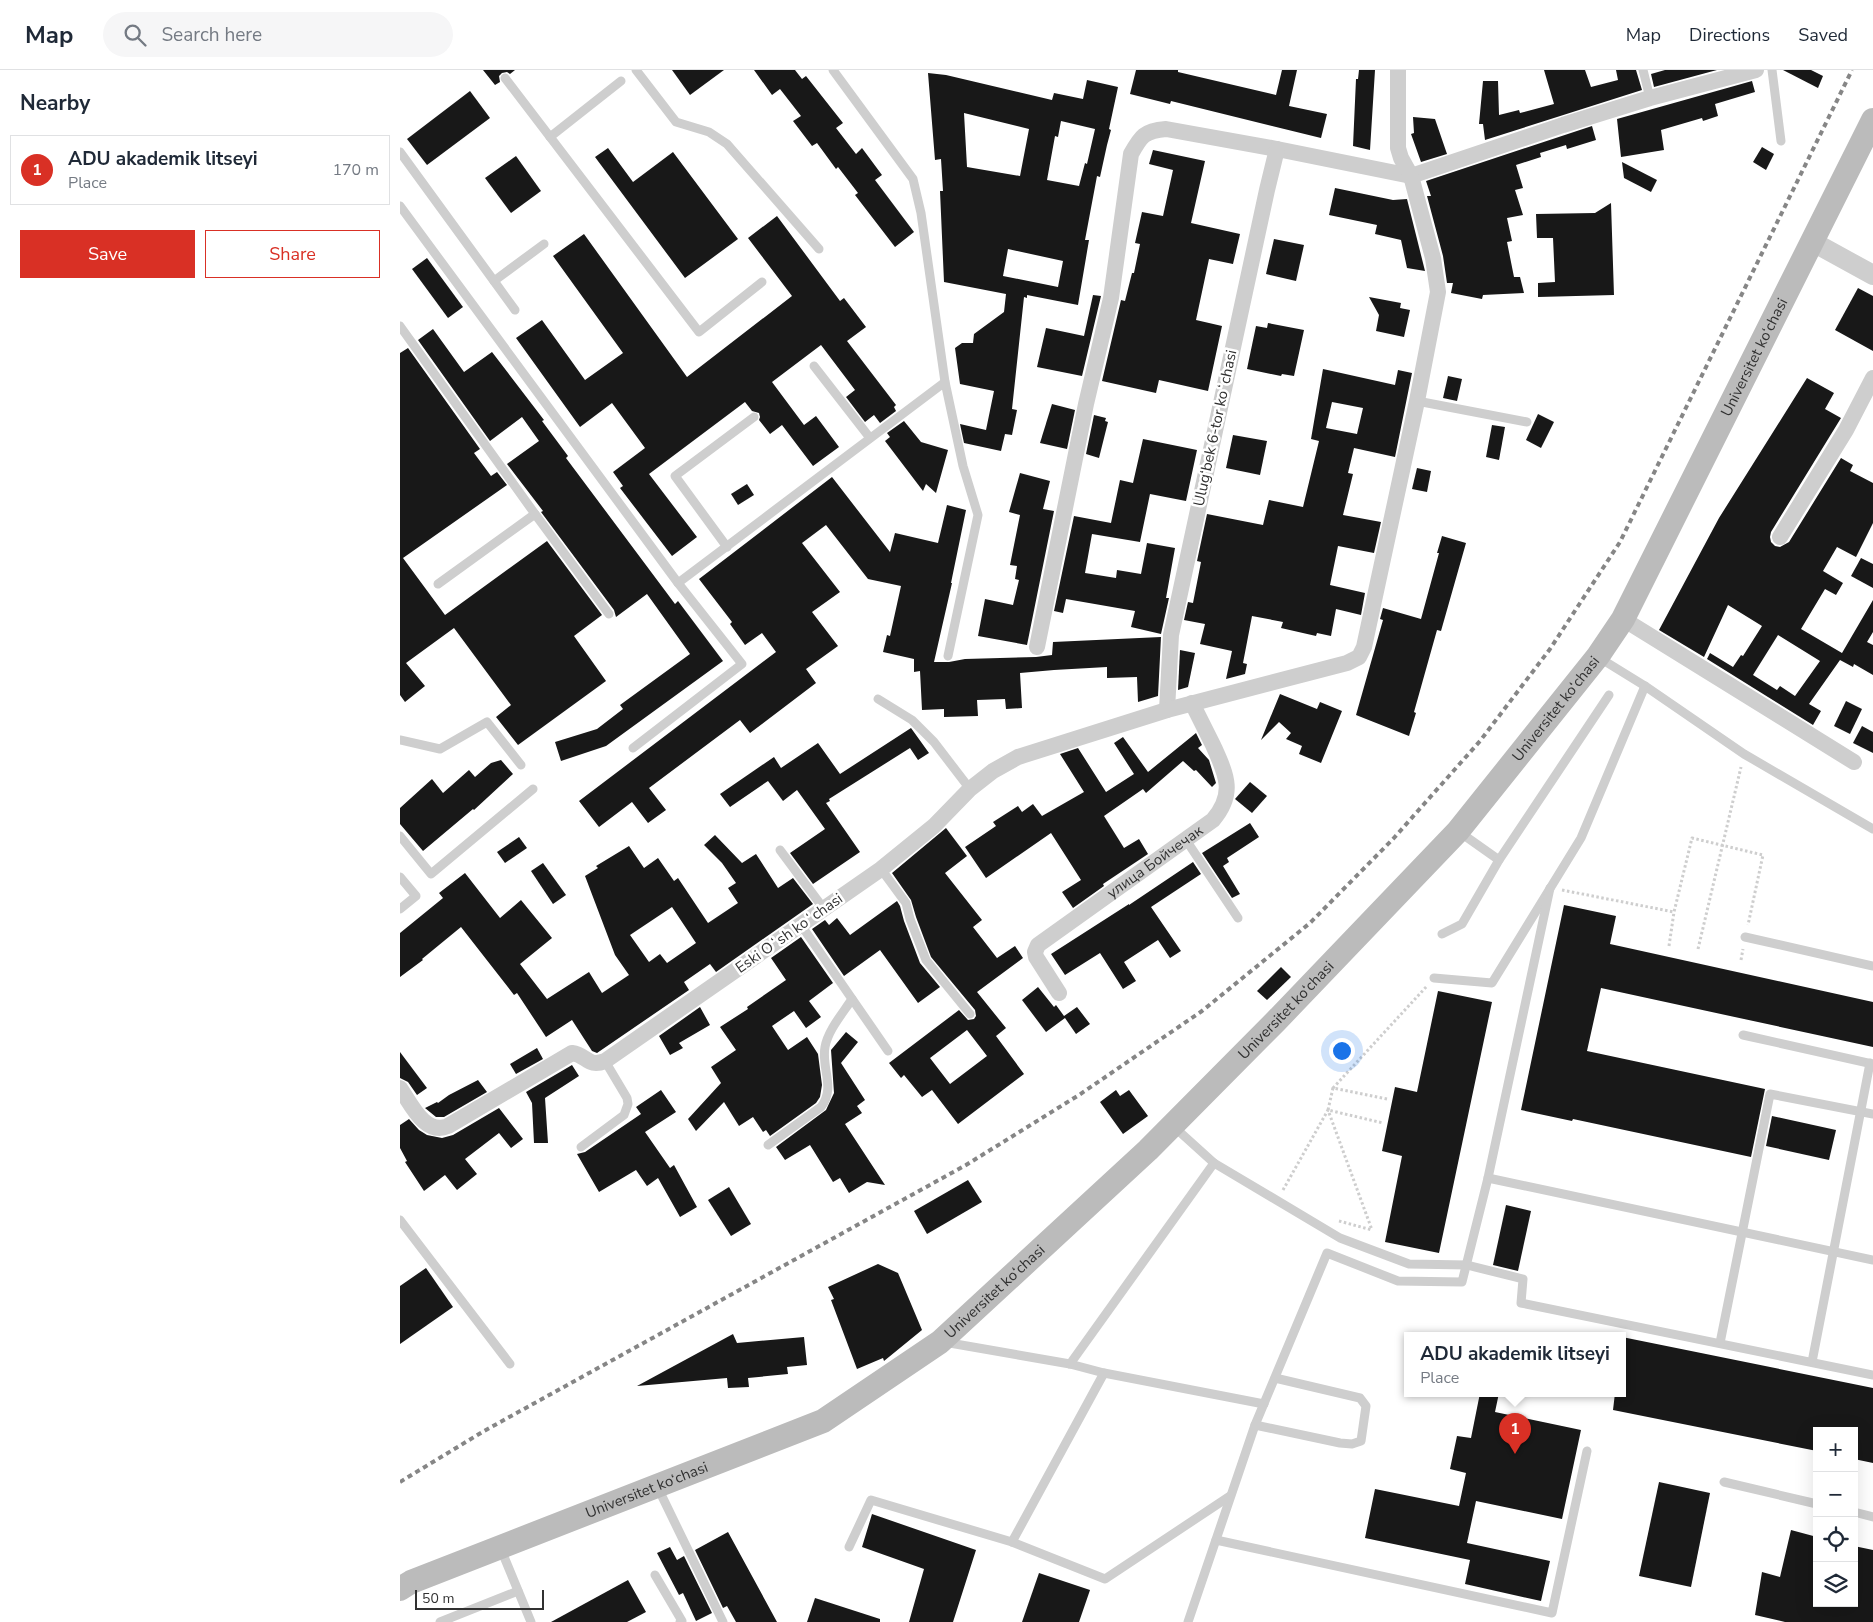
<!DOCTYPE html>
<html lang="en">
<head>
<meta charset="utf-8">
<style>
	body { margin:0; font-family:"Nunito Sans",sans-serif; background:#f6f6f7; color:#1f2937 }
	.controls { position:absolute; right:15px; bottom:15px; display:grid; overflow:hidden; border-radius:0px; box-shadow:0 5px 20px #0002 }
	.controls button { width:45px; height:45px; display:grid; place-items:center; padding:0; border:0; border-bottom:1px solid #e0e1e3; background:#fff; color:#1f2937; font:25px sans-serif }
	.scale { position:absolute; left:15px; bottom:12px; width:129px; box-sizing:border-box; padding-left:5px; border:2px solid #313131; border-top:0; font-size:14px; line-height:18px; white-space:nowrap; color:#313131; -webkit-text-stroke:4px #fff; paint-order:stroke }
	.you { position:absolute; left:941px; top:980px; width:18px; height:18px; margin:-12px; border:4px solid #fff; border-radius:50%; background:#1a73e8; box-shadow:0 0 0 8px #1a73e833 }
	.badge { display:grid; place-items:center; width:32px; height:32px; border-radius:50%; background:#d93025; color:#fff; font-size:16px; font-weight:700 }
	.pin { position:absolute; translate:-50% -41px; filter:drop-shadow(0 1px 2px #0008) }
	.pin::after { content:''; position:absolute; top:26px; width:18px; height:15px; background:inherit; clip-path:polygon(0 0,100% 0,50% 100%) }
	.popup { position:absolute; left:1004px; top:1262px; width:222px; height:65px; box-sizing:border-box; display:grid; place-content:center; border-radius:0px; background:#fff; filter:drop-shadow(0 1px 4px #0005); font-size:16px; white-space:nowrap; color:#747a83 }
	.popup b { font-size:19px; color:#1f2937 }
	.popup::after { content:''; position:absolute; left:50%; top:100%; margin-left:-10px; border:10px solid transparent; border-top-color:#fff }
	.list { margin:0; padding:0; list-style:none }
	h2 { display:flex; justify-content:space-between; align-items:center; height:65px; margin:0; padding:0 20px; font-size:21px }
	h2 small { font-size:16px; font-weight:400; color:#747a83 }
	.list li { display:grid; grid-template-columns:32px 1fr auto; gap:15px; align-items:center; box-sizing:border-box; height:70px; margin:0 10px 10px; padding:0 10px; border:1px solid #e0e1e3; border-radius:0px }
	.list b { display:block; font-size:19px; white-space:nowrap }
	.list p { margin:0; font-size:16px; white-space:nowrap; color:#747a83 }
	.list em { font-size:16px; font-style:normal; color:#747a83 }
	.actions { display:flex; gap:10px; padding:15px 20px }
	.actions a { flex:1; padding:11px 0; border:1px solid #d93025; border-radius:0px; text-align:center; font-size:18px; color:#d93025 }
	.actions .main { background:#d93025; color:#fff }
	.icon { flex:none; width:28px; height:28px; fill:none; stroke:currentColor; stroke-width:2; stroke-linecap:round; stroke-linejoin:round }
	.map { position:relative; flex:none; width:1473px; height:1552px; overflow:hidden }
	header { display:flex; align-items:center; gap:30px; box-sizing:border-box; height:70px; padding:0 25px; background:#fff; border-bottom:1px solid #e0e1e3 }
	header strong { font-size:24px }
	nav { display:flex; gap:28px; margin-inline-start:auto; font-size:18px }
	.search { width:350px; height:45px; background:#f6f6f7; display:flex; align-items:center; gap:12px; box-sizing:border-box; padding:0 18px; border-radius:28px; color:#747a83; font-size:19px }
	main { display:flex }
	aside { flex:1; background:#fff }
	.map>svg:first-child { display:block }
</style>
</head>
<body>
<header>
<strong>Map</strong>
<div class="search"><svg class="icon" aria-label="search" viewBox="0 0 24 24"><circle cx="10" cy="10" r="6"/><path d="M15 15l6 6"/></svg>Search here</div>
<nav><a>Map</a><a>Directions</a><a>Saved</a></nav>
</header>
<main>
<aside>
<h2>Nearby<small></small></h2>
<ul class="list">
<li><span class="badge">1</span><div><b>ADU akademik litseyi</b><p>Place</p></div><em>170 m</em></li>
</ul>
<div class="actions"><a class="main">Save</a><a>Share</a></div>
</aside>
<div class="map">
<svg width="1473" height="1552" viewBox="0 0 1473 1552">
	<rect width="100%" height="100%" fill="#fff"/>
	<g fill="#181818" fill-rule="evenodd">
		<polygon points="83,0 115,0 110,4 107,2 102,3 99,6 100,12 95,15"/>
		<polygon points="272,0 324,0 290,25"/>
		<polygon points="354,0 395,0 402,9 406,6 443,53 436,58 456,84 462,78 482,105 475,110 514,162 495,177 455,125 458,123 438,97 436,99 417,73 412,76 393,51 401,46 380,19 372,25"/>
		<polygon points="736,0 778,0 778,2 876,25 882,0 897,0 889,36 927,44 921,68 771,31 770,34 730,24"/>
		<polygon points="959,0 975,0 970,80 953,76 956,9 958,9"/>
		<polygon points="1144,0 1185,0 1191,17 1218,10 1216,0 1236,0 1242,20 1085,70 1083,54 1079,54 1083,11 1098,11 1099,45 1119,40 1120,43 1154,34"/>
		<polygon points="1265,0 1317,0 1254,17 1251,4"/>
		<polygon points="1383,0 1411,0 1423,6 1418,18"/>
		<path d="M528,3L546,5L652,30L654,23L683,29L687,10L718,17L709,59L711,60L707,75L700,107L697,106L685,170H689L678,235L627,225V228L624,227L612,339L617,340L612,365L605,364L601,381L564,373L560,354L586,360L594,321L560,314L555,278L562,273H573L574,264L604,242L606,224L544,212L540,121H543L541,89L535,90ZM564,43L629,59L620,106L567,97ZM661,51L695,59L687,94L685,93L679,116L647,110L655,66L658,67ZM608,179L663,191L658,217L603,206Z"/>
		<polygon points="1352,11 1355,22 1315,34 1318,46 1303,51 1302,48 1261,60 1264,80 1221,87 1217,49"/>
		<polygon points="70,21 90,48 27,95 7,69"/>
		<polygon points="1013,47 1035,49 1047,84 1021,92 1011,64 1014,63"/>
		<polygon points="1192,56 1196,70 1167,79 1166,75 1140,83 1141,87 1116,95 1123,118 1115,120 1123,145 1107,148 1112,171 1107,172 1114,207 1120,207 1124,223 1083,225 1082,229 1051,223 1053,213 1047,213 1043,186 1027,126 1031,126 1026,111"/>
		<polygon points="1362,77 1374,84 1366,100 1353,92"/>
		<polygon points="208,78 233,112 273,82 338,169 285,208 195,87"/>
		<polygon points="753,80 805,91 791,153 840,164 833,194 809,189 796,250 822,256 808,321 759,310 756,323 702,311 721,230 725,231 732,203 734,203 740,174 735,173 742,142 763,146 773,100 749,94"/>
		<polygon points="116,86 141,121 111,143 85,108"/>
		<polygon points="1222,92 1257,110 1251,122 1224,108"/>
		<polygon points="935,118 993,130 1007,129 1025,201 1007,198 1001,170 975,164 977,155 929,145"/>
		<polygon points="1211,133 1214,225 1138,227 1138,213 1155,212 1153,168 1137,168 1136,144 1195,143"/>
		<polygon points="377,146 440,231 444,228 466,257 447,271 496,335 494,337 496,341 480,353 474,345 465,352 446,327 455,320 421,275 372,312 404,355 416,346 439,377 413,396 382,355 370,364 359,350 360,347 359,343 352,341 345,332 249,404 297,467 272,486 220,418 223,416 213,402 245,378 212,333 180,357 116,268 142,250 185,310 223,283 153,186 184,164 287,307 392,226 348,168"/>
		<polygon points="874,169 904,175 896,211 866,204"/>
		<polygon points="27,188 63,237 48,248 12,199"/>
		<polygon points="1458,218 1473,226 1473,281 1435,260"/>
		<polygon points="693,225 701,226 682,306 637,297 646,258 684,266"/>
		<polygon points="969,227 1001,233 1000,238 1010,240 1004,267 976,261 979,245"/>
		<polygon points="868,253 904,260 894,306 882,304 881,306 847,299 856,256 867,258"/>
		<polygon points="33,259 64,302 92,282 144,350 142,351 168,386 166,388 275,534 278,531 323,591 206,676 161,691 155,672 197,659 223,639 220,635 290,584 247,524 216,547 214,540 141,442 143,441 107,394 139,371 122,347 90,371 18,270"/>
		<polygon points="8,278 80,379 74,383 91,406 97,402 107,415 3,488 45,545 147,471 202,545 174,566 206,611 118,675 96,647 111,635 54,558 6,593 25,616 5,632 0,625 0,283"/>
		<path d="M923,299L995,315L998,300L1012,303L995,387L954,378L948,403L953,404L943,445L981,452L974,483L938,476L930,515L965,523L961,545L936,539L931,566L917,563L916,566L881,558L883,552L852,546L843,593L847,594L845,604L826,609L832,581L800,574L805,554L784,550L788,532L793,533L801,492L797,491L807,444L863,455L869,430L903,437L919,371L911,369ZM932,332L963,338L957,364L926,358Z"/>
		<polygon points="1048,306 1062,309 1057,331 1043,328"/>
		<path d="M1407,308L1434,323L1425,339L1441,348L1371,462L1370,467L1371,472L1375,476L1380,477L1389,472L1441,388L1453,395L1450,401L1473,413V453L1456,487L1437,477L1423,501L1443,513L1436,525L1425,519L1401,559L1442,583L1473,530V562L1467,572L1473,575V605L1454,594L1453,597L1440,590L1409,634L1421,641L1413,655L1307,589L1310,583L1333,597L1341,585L1343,586L1362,556L1328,535L1304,587L1259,560L1319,448ZM1378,565L1420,591L1395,626L1380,616L1377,620L1353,605Z"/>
		<polygon points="652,334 675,340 667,379 640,373"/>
		<polygon points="1138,344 1154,352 1141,378 1126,370"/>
		<polygon points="694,345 706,348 705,351 708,352 699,388 686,384"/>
		<polygon points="504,351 521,372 548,380 536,423 526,414 523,421 485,371 490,367 487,363"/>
		<polygon points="1092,355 1105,357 1099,390 1086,387"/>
		<polygon points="833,365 867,371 860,405 826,398"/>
		<polygon points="743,369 797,380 786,431 750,424 740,472 692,464 685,503 716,508 717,500 741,504 747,473 775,478 766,528 769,528 761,564 731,557 735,541 666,529 663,543 654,541 674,446 711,453 720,410 733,413"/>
		<polygon points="1017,398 1031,401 1027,422 1012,419"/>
		<polygon points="620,403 650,411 643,439 654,441 627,575 578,566 585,529 613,535 619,510 615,509 617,496 610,495 620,445 609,442"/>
		<polygon points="432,407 490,482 495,463 538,473 547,435 566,440 551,513 552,513 534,592 549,592 565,589 636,587 652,585 653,572 761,567 758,626 738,632 737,607 707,608 707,597 654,600 620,603 622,638 606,639 605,629 577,630 578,646 544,647 544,639 522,640 520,601 514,602 514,589 483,582 487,565 490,566 501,516 468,509 426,455 402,473 440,522 412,542 438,576 406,599 416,613 350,663 340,650 249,718 266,740 248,753 232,732 199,757 179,731 376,582 362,563 345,575 330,554 332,552 299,509"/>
		<polygon points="347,414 354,425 338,435 331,424"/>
		<polygon points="1042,466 1066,473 1041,561 1037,560 1014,642 1016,643 1009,666 956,645 983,550 980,549 983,538 1021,549 1039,483 1037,483"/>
		<polygon points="1461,488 1473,494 1473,518 1451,506"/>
		<polygon points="780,580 795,583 788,617 778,620"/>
		<polygon points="880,624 917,639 920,632 942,641 921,693 899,684 902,676 886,669 891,663 879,652 861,670"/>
		<polygon points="1446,631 1462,639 1450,664 1434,656"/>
		<polygon points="1462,656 1473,662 1473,683 1453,673"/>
		<polygon points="511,658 529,683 518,690 510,678 429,729 430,731 426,733 460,782 413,814 390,783 425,759 397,720 383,731 368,711 330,737 320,724 374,687 381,698 418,673 440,704"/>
		<polygon points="796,663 802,675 798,678 809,690 816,713 812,717 796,700 794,701 783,691 746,723 743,719 704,746 724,778 739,769 748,784 703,814 704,816 673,838 662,822 681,810 651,763 586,808 565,777 596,756 593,752 618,736 622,742 633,734 642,746 684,722 660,684 678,678 706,722 734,704 714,673 723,667 748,702"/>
		<polygon points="101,690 113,704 74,740 73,739 23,781 0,754 0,738 32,709 43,723 69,700 75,707 91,693"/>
		<polygon points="850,712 867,726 852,743 835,729"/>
		<polygon points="850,753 859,767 827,788 829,792 823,796 840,824 832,828 802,783"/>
		<path d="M546,758L567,786L545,803L582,850L573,857L597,888L615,876L623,888L577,922L606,958L596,966L624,1004L558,1054L532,1020L522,1027L504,1005L501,1008L489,993L559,940L568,950L574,949L576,946L575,940L531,887L516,847L511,830L492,803ZM567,960L587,986L550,1014L530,988Z"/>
		<path d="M315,765L342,793L356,784L378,818L393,808L413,834L316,902L310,894L284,912L289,920L197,983L192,981L172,950L146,967L117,923L114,925L61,857L22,889L23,890L0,907V863L43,828L39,823L65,803L100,848L121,830L152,868L120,894L147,929L189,902L202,923L229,905L215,885L185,806L198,798L196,796L229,776L244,798L258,788L274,811L278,808L308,853L338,833L328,818L336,813L322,793L304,775ZM272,837L296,873L267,893L260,884L249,892L230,865Z"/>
		<polygon points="119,767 127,778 105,793 97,782"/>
		<polygon points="793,792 801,804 751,837 781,881 770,888 758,870 724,892 736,911 723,919 700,883 665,905 651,884 729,834 729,835"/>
		<polygon points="143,793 166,825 153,834 131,801"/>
		<polygon points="497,831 500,836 504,851 520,893 540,917 518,933 480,880 444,906 412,859 425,850 429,855 437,848 450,865"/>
		<polygon points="1164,835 1216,846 1210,874 1473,932 1473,977 1201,918 1187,981 1365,1019 1351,1087 1173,1049 1172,1051 1121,1040"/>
		<polygon points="401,867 433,913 409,931 421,947 406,958 394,941 372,956 388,980 407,967 418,984 422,1015 420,1027 416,1033 370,1066 366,1060 363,1062 353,1047 339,1056 324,1032 296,1061 288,1049 321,1013 311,997 336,980 320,957 348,939 347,937 386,910 371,888"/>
		<polygon points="881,897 891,907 867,930 857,921"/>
		<polygon points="638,917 654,937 656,935 664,946 677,937 690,954 676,964 665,948 646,962 622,930"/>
		<polygon points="1038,921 1092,932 1039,1183 985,1172 1002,1086 982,1081 995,1017 1017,1022"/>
		<polygon points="300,937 310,955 279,973 283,978 270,985 259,966"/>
		<polygon points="446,962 458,972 441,993 465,1030 457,1036 462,1043 445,1054 485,1115 467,1112 449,1123 440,1108 433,1112 410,1075 385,1090 376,1077 426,1040 434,1023 431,980"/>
		<polygon points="137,978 143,989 116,1004 110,994"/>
		<polygon points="0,982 27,1018 17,1025 8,1012 0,1008"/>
		<polygon points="172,995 179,1006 145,1028 148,1073 134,1073 132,1033 126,1022"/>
		<polygon points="78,1010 87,1022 44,1047 36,1047 25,1038 37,1032 38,1033 49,1025"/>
		<polygon points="261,1020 276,1042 245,1062 270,1098 274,1095 297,1137 280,1147 258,1108 247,1116 236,1100 199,1122 177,1084 185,1082 241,1044 236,1037"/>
		<polygon points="716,1020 720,1026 729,1020 748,1046 723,1064 700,1032"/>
		<polygon points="99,1038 123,1069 111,1078 99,1063 65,1089 77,1104 57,1120 45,1105 24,1121 5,1092 7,1091 0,1078 0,1055 9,1049 19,1060 27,1065 42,1068 53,1065"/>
		<polygon points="1372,1046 1436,1060 1429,1090 1366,1076"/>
		<polygon points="568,1110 582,1132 527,1164 514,1141"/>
		<polygon points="329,1117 351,1154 331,1166 308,1130"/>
		<polygon points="1106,1135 1131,1141 1118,1201 1093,1195"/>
		<polygon points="478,1194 498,1203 522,1260 484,1291 483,1288 457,1299 431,1230 434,1229 428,1217"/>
		<polygon points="26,1198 53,1237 0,1274 0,1216"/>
		<polygon points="333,1264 337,1273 404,1267 407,1295 387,1297 388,1304 348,1308 349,1317 328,1318 327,1308 237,1316"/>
		<polygon points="1222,1267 1473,1318 1473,1393 1454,1389 1454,1361 1417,1361 1417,1381 1213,1340 1215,1323 1222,1323"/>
		<polygon points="1080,1323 1099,1323 1095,1342 1181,1360 1162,1449 1076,1431 1067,1473 1150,1491 1141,1531 1065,1514 1070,1490 965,1468 975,1419 1059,1436 1066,1403 1050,1399 1057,1366 1071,1368"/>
		<polygon points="1259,1412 1310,1423 1291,1517 1239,1506"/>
		<polygon points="472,1444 576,1480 553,1552 509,1552 524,1499 462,1477"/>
		<polygon points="1391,1460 1417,1467 1417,1533 1454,1533 1454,1476 1473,1480 1473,1552 1385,1552 1355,1545 1362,1502 1380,1507"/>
		<polygon points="328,1462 377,1552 336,1552 327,1536 323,1538 295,1480"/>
		<polygon points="270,1477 277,1490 284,1486 312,1543 296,1551 283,1523 279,1525 257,1483"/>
		<polygon points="639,1503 690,1520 679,1552 622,1552"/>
		<polygon points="228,1510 246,1542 227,1552 151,1552"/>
		<polygon points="415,1528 480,1549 480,1552 407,1552"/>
	</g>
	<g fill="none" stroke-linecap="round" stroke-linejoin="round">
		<g stroke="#cecece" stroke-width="3" stroke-dasharray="2.5 2.5" stroke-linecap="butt">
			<polyline points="1162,820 1274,842"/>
			<polyline points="1269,876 1274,842 1292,768 1363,785 1348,855"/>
			<polyline points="1298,879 1341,697"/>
			<polyline points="1341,890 1343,879"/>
			<polyline points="933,1018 928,1040 983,1053"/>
			<polyline points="987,1029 933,1018 1027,916"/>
			<polyline points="883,1120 928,1040 972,1160"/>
			<polyline points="939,1151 972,1160"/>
		</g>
		<g stroke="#cecece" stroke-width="9">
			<polyline points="236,0 276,52 309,62 327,74 419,179"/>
			<polyline points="433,0 513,109 521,143 545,312 563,396 578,445 548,586"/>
			<polyline points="1243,0 1250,28"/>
			<polyline points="1372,0 1381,71"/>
			<polyline points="105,8 299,262 362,212"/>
			<polyline points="150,67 221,11"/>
			<polyline points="0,82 94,211 144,174"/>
			<polyline points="0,136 278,513 342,594 233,678"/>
			<polyline points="94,211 115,240"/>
			<polyline points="0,256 135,444 38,514"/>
			<polyline points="414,296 470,368"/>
			<polyline points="1017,331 1127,352"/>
			<polyline points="135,444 209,544"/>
			<polyline points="327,477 275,406 354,347"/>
			<polyline points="278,513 545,312"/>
			<polyline points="1198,587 1245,616 1344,684 1473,759"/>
			<polyline points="478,629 512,650 534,672 570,719"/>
			<polyline points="0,670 40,679 87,652 121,695"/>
			<polyline points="1058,761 1099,790"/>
			<polyline points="0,766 31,804 133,719"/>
			<polyline points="786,770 838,848"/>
			<polyline points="380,780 424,839"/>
			<polyline points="481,799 506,833 510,849 526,890 570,944"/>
			<polyline points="0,807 16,826 0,839"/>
			<polyline points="401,855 488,981"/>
			<polyline points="1042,864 1062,854 1099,790 1209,625"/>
			<polyline points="1345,867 1473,896"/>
			<polyline points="1034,908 1092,913 1181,768 1245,616"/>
			<polyline points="1343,965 1473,994"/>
			<polyline points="772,1055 814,1093 940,1168 1009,1194 1067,1195 1123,1209 1121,1233 1473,1305"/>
			<path d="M368,1075L421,1037C436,1018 421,998 425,977C428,960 443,943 452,929"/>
			<polyline points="181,1077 224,1045 228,1034 227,1028 205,991"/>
			<polyline points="1088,1108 1473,1190"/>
			<polyline points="0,1150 110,1294"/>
			<polyline points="544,1272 670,1294 704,1303"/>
			<polyline points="1320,1273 1370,1024 1473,1044"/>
			<polyline points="1412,1292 1470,993"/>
			<polyline points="670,1294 814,1093"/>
			<polyline points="855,1355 940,1373 952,1374 961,1371 966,1336 960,1328 875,1308"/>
			<polyline points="1324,1412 1417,1434"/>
			<polyline points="257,1416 323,1552"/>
			<polyline points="1454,1442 1473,1447"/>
			<polyline points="816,1470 1152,1543 1187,1381"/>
			<polyline points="612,1472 704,1303 864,1334"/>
			<polyline points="100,1477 131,1552"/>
			<polyline points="449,1477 471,1430 612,1472 705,1509 830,1426"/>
			<polyline points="255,1505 282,1551 280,1552"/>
			<polyline points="40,1552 118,1521"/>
			<polyline points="788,1552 855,1355 927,1183 998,1211 1062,1212 1088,1108 1150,818"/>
		</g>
		<g stroke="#cecece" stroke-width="16">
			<polyline points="1380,467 1446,360 1473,308"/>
			<polyline points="1223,549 1454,692"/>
			<path d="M637,577L686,334L711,228L731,84C741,66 744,61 766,59L877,79L1011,106L1163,55L1250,28L1356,0"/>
			<polyline points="767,640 771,565 867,120 877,79"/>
			<path id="s1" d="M659,923L636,887L635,882L638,875L813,750C836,723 826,704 813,675C806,661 799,647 792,633"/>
			<path d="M0,1018C11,1034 25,1066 48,1056L172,983C187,985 188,998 205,991L481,799L534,756L570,719L593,701L618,687L767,640L947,593L959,587L964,577L1017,331L1038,222L1033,188L1011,106L1001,88L998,78V0"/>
		</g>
		<polyline stroke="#cecece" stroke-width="20" points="1413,172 1473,205"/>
		<path stroke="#bbb" stroke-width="24" id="s2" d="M0,1519L11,1512L423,1351L540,1272L748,1080L876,951L1058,761L1198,586L1223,549L1473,50"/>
		<polyline stroke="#868686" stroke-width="4" stroke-dasharray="5 4" stroke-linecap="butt" points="0,1412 84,1361 566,1095 679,1025 802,941 910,853 993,769 1080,671 1150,579 1220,472 1452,0"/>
	</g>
	<g text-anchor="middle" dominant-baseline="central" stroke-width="5" stroke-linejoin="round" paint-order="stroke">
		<g font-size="15" fill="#313131" stroke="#fff">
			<text stroke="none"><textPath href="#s2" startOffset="1886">Universitet kо‘chasi</textPath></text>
			<text transform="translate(815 358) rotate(-78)">Ulug‘bek 6-tor koʻchasi</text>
			<text stroke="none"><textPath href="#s2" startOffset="1481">Universitet kо‘chasi</textPath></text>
			<text stroke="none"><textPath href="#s1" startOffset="199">улица Бойчечак</textPath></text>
			<text transform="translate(389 863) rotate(-35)">Eski Oʻsh koʻchasi</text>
			<text stroke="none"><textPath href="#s2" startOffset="1076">Universitet kо‘chasi</textPath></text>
			<text stroke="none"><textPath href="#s2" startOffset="671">Universitet kо‘chasi</textPath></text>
			<text stroke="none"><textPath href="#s2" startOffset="266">Universitet kо‘chasi</textPath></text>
		</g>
	</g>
</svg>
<div class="controls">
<button>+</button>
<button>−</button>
<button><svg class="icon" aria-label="locate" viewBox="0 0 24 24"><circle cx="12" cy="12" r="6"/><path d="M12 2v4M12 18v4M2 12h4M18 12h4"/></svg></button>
<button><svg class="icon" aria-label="layers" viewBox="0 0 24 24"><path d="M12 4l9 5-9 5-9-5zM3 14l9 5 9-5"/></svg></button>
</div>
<div class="scale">50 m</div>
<div class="you"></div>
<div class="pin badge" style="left:1115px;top:1384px">1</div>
<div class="popup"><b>ADU akademik litseyi</b>Place</div>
</div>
</main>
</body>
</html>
